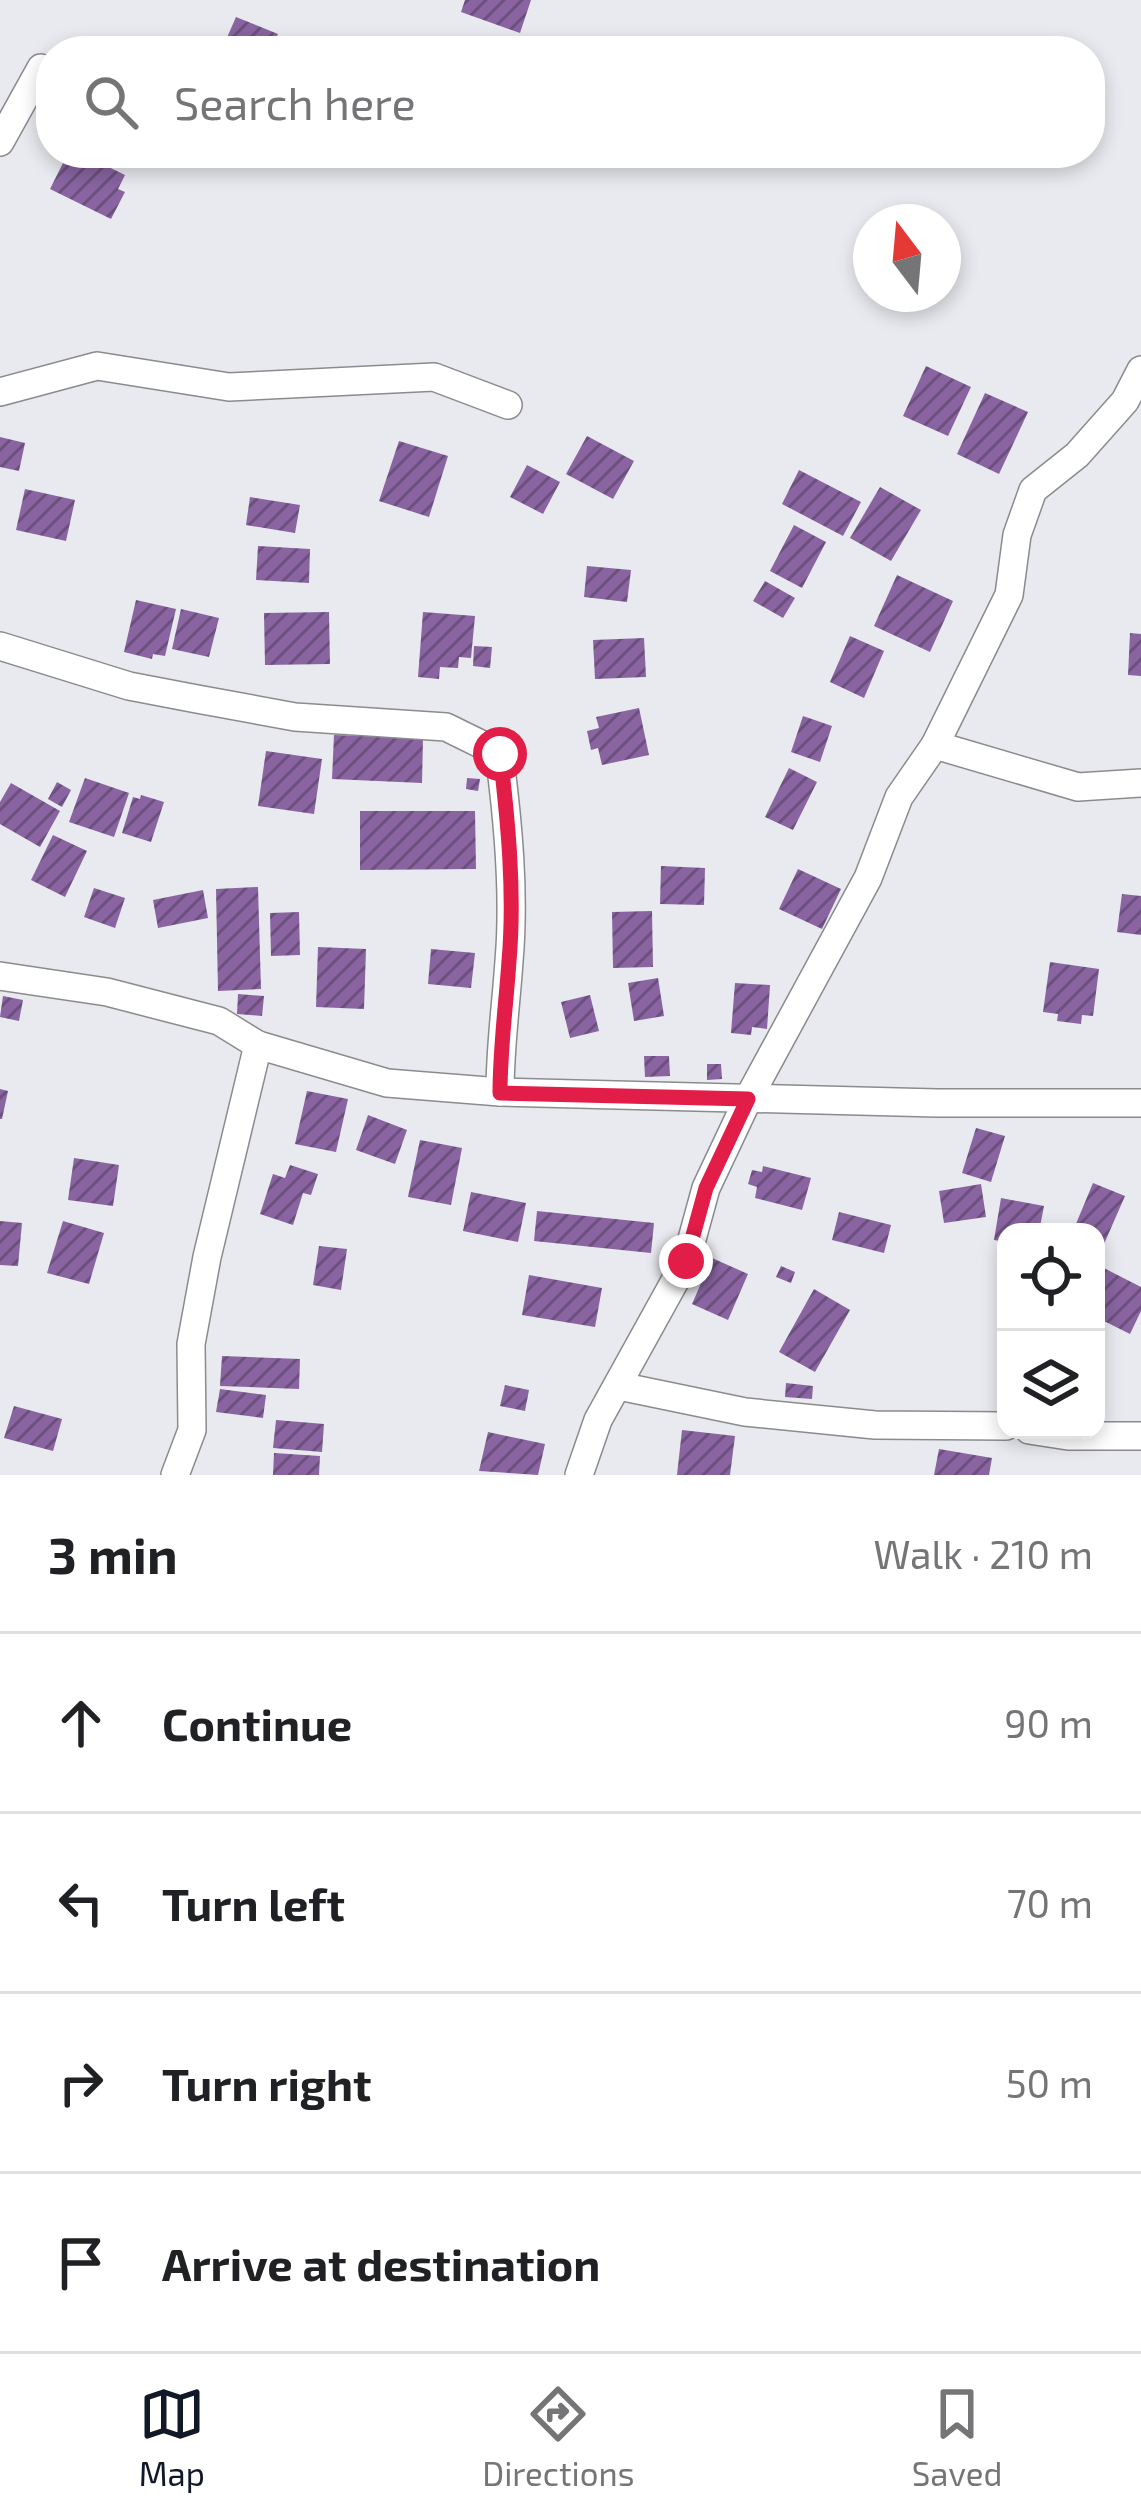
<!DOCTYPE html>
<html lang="en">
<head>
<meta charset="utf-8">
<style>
	body { margin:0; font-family:"Exo 2",sans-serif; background:#f6f6f6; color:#202124 }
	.controls { position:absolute; right:36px; bottom:36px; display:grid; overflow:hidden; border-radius:24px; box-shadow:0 6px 18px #0003 }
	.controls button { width:108px; height:108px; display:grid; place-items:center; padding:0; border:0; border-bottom:3px solid #e0e0e0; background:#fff; color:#202124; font:60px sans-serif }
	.compass { position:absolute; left:853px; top:204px; width:108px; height:108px; border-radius:50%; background:#fff; box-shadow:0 6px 18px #0003; rotate:344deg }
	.stop { position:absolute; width:36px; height:36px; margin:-27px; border:9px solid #e11d48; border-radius:50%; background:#fff }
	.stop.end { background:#e11d48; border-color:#fff; box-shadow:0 3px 12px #0008 }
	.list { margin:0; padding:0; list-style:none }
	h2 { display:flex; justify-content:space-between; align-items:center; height:156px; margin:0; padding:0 48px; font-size:51px }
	h2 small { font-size:39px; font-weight:400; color:#757577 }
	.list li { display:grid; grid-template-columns:78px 1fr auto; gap:36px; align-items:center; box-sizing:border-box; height:180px; padding:0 48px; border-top:3px solid #e0e0e0 }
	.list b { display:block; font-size:45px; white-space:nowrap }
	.list em { font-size:39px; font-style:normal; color:#757577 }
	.icon { flex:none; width:66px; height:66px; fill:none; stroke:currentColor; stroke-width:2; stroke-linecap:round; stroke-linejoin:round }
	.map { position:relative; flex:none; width:1141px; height:1475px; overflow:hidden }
	.search { position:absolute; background:#fff; box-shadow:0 6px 18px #0003; left:36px; right:36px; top:36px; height:132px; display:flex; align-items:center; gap:30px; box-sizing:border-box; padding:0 42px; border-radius:48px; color:#757577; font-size:45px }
	.sheet { height:876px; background:#fff }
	nav { display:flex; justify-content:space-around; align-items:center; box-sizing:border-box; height:168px; border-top:3px solid #e0e0e0; background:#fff; font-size:33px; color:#757577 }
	nav a { display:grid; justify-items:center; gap:6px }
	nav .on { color:#111827 }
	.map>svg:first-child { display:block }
</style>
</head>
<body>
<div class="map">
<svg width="1141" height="1475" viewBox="0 0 1141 1475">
	<defs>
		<pattern id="building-hatch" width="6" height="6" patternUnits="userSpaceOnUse" patternTransform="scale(3)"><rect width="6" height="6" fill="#8964a1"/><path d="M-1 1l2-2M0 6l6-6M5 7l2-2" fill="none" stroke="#6b507d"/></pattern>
	</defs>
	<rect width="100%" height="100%" fill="#e9eaef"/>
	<g fill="url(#building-hatch)">
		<polygon points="465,0 531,0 520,33 461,12"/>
		<polygon points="236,17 278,34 270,51 222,49"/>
		<polygon points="68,153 80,153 125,175 118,189 125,192 111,219 50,189"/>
		<polygon points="926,366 971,387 948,436 903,416"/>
		<polygon points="985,393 1028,412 999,474 957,454"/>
		<polygon points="587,436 634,461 613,499 566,474"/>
		<polygon points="0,437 25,443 19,471 0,467"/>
		<polygon points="399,441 448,456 429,517 379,501"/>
		<polygon points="527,465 560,482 543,514 510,497"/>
		<polygon points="799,470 861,502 843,536 782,504"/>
		<polygon points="880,487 921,510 891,561 850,538"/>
		<polygon points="25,489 75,500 66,541 16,530"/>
		<polygon points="250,497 300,505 295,533 246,525"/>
		<polygon points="794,525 826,542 802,588 770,571"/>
		<polygon points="258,546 310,549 309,583 256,580"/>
		<polygon points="587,566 631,570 627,602 584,597"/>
		<polygon points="897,575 953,601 930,652 874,626"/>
		<polygon points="765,581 795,598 783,618 753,601"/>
		<polygon points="136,600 176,609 165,656 153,654 152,659 124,652"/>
		<polygon points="181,609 219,618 209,657 172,649"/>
		<polygon points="329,612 330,664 265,665 264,613"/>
		<polygon points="423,612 475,616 471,658 459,657 458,668 440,667 439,679 418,677"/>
		<polygon points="1130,633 1141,634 1141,676 1128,675"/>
		<polygon points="850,636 884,651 864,698 830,682"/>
		<polygon points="644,638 646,677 595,679 593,640"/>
		<polygon points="474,646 492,647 490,668 473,666"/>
		<polygon points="639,708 649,755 602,765 598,748 591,750 587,731 599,728 596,717"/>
		<polygon points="803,716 832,726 820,762 791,752"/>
		<polygon points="334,735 423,738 422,783 332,779"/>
		<polygon points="266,751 322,759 314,814 258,806"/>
		<polygon points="789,768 817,782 793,830 765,817"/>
		<polygon points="85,778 129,793 114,837 69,822"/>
		<polygon points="467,778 480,779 478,791 466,789"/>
		<polygon points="57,782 71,790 62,807 48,799"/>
		<polygon points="11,783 60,811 40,847 0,824 0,802"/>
		<polygon points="141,795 164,802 151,842 122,833 133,797 140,799"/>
		<polygon points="360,811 475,811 476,869 360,870"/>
		<polygon points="53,835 87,851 65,897 31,880"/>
		<polygon points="661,866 705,868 704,905 660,904"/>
		<polygon points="798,869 841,889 822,929 779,909"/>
		<polygon points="258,887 261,989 218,991 216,889"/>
		<polygon points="94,888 125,898 115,928 84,917"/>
		<polygon points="203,890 208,918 158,928 153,900"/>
		<polygon points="1122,894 1141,896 1141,935 1117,932"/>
		<polygon points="652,911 653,967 613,968 612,912"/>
		<polygon points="299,912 300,955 271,956 270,913"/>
		<polygon points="318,947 366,949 364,1009 316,1007"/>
		<polygon points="431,949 475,953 471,988 428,984"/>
		<polygon points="1050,962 1099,969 1093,1016 1082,1015 1081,1024 1057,1021 1058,1014 1043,1012"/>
		<polygon points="658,978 664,1016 634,1021 628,983"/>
		<polygon points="735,983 770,985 767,1029 752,1027 751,1035 731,1033"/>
		<polygon points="238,994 264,996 262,1016 237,1014"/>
		<polygon points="590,995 599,1031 570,1038 561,1002"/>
		<polygon points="3,996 23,1000 19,1021 0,1017"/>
		<polygon points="644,1056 669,1056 670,1076 645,1077"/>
		<polygon points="707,1064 721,1064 722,1079 707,1080"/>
		<polygon points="0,1089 8,1091 2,1119 0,1119"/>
		<polygon points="307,1091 348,1099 336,1152 295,1144"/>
		<polygon points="368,1115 407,1130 395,1164 356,1150"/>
		<polygon points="976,1128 1005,1136 991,1182 962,1173"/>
		<polygon points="420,1140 462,1148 451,1205 408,1197"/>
		<polygon points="74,1158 119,1165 113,1206 68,1200"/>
		<polygon points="290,1165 318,1174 311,1195 303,1193 293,1225 260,1214 273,1174 285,1178"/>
		<polygon points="763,1166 811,1178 802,1210 755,1198 757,1187 748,1184 752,1170 762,1172"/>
		<polygon points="1093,1183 1125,1196 1104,1244 1096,1240 1096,1232 1073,1231"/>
		<polygon points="981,1184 986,1217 944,1223 939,1191"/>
		<polygon points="471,1192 526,1203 518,1242 463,1231"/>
		<polygon points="1001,1198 1044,1206 1039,1232 1006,1232 1006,1242 994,1240"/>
		<polygon points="537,1211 654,1223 651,1253 534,1241"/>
		<polygon points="839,1212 891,1225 884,1253 832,1240"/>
		<polygon points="0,1221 22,1223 18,1266 0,1265"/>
		<polygon points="63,1221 104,1233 89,1284 47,1273"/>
		<polygon points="319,1246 347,1249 341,1290 313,1285"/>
		<polygon points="712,1258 748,1274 728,1320 692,1304"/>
		<polygon points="1096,1264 1141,1287 1141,1311 1130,1334 1096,1317"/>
		<polygon points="781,1266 795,1272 791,1283 776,1277"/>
		<polygon points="529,1275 602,1288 595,1327 522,1315"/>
		<polygon points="814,1289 850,1310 815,1372 779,1352"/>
		<polygon points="222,1356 300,1359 299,1389 220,1386"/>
		<polygon points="786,1383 813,1386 812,1399 785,1397"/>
		<polygon points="505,1385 529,1390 525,1411 500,1406"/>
		<polygon points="220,1389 266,1395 263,1418 216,1412"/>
		<polygon points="14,1406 62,1419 53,1451 4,1438"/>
		<polygon points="276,1420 324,1424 322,1452 273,1448"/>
		<polygon points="682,1430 735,1436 730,1475 677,1475"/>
		<polygon points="488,1432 545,1444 538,1475 479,1471"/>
		<polygon points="939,1449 992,1458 989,1475 934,1475"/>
		<polygon points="274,1453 320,1456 319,1475 273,1475"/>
	</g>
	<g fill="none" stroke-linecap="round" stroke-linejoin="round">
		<defs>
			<g id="minor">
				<polyline points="0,142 41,68"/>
				<polyline points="0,392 97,366 229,387 434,377 508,405"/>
				<path d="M0,646L129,686L197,699L295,717L446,727L499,753C508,820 515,893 509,961C506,1006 500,1047 500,1092"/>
				<polyline points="935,745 1078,787 1141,783"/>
				<polyline points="0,976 107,992 219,1021 258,1045 387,1083 500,1092 937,1103 1141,1103"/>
				<polyline points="619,1386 745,1412 875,1425 1006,1426"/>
				<polyline points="1029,1430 1068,1436 1141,1436"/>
				<polyline points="175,1475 192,1430 191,1344 207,1257 258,1045"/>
				<polyline points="579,1475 598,1420 686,1261 706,1188 748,1099 868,878 899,797 935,745 1009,595 1017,535 1033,490 1077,455 1125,401 1141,370"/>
			</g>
		</defs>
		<use href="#minor" stroke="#8b8b8f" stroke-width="30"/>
		<use href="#minor" stroke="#fff" stroke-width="27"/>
	</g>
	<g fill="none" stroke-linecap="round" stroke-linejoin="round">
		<path stroke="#e11d48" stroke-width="15" d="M500,754C508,821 515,893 509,961C506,1006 500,1048 500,1093L748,1099L706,1188L686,1261"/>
	</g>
</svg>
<div class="controls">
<button><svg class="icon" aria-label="locate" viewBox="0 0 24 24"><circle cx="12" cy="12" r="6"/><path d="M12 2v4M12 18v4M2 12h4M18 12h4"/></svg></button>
<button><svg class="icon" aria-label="layers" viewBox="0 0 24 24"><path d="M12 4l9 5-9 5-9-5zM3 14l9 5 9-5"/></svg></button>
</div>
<svg class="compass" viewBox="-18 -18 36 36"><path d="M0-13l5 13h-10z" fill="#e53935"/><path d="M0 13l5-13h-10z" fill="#757577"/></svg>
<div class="stop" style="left:500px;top:754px"></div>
<div class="stop end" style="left:686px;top:1261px"></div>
<div class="search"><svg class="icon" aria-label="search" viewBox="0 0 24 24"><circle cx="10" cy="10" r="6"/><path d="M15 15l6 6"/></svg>Search here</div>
</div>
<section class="sheet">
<h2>3 min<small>Walk · 210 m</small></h2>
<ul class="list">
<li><svg class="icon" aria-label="ahead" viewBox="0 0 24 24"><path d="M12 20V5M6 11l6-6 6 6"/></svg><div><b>Continue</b></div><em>90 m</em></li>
<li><svg class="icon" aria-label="left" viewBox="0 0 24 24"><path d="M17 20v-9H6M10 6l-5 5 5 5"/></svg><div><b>Turn left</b></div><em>70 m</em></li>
<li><svg class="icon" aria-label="right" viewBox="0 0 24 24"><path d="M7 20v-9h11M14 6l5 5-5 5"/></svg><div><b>Turn right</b></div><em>50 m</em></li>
<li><svg class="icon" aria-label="arrive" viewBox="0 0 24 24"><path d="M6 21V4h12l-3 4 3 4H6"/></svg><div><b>Arrive at destination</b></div></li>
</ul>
</section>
<nav>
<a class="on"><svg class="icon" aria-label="map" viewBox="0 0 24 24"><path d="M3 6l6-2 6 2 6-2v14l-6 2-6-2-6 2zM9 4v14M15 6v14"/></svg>Map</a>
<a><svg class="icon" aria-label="directions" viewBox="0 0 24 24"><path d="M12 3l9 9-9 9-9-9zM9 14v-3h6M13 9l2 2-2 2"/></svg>Directions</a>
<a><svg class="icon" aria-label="saved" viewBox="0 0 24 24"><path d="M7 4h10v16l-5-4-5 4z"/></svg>Saved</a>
</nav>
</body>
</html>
